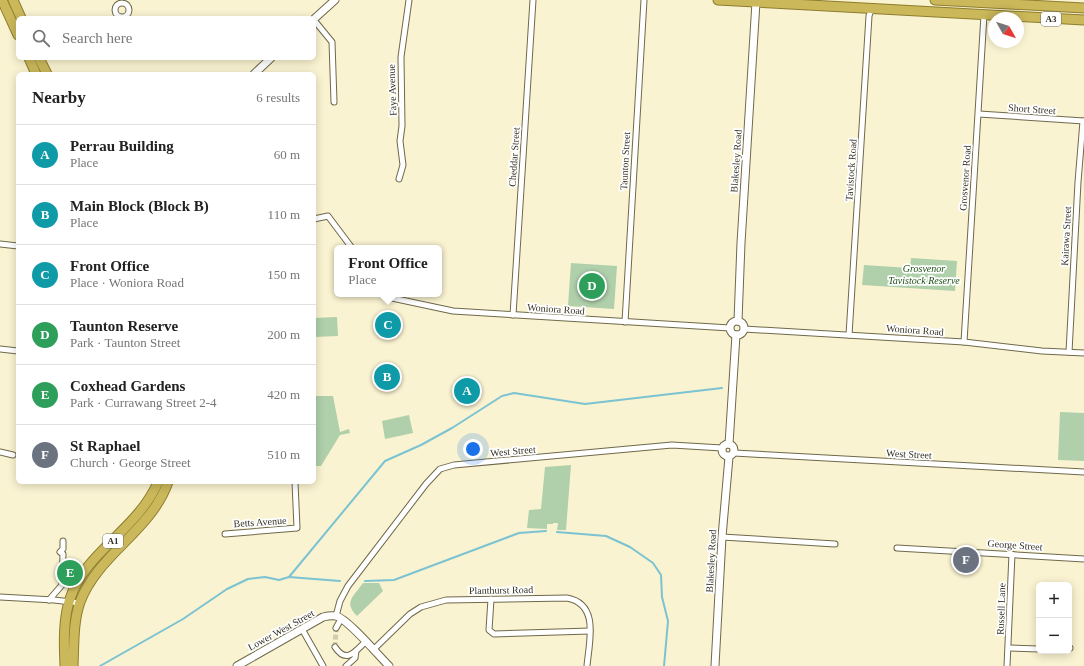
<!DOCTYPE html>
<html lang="en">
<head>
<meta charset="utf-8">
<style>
	body { margin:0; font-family:Georgia,serif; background:#f2f2f2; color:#222 }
	.controls { position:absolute; right:12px; bottom:12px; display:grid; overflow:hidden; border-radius:6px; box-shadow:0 2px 10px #0003 }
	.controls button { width:36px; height:36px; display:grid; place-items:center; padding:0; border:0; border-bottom:1px solid #e0e0e0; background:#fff; color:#222; font:20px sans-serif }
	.compass { position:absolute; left:988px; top:12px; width:36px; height:36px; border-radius:50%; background:#fff; box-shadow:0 2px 10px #0003; rotate:129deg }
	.you { position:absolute; left:473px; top:449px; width:14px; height:14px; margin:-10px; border:3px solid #fff; border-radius:50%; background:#1a73e8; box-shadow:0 0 0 6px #1a73e833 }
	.badge { display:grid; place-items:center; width:26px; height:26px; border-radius:50%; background:#ea580c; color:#fff; font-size:13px; font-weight:700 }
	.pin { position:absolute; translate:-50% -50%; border:2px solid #fff; box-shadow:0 1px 4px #0006 }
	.popup { position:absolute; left:334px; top:245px; width:108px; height:52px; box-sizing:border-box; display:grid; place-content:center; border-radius:6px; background:#fff; filter:drop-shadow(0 1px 3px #0005); font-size:13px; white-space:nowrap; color:#767676 }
	.popup b { font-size:15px; color:#222 }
	.popup::after { content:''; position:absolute; left:50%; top:100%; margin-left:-8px; border:8px solid transparent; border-top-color:#fff }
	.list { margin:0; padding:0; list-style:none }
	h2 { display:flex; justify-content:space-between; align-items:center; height:52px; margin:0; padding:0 16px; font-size:17px }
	h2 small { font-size:13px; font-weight:400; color:#767676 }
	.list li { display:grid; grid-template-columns:26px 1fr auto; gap:12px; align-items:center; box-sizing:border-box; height:60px; padding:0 16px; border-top:1px solid #e0e0e0 }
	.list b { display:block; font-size:15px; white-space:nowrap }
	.list p { margin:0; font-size:13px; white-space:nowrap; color:#767676 }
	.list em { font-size:13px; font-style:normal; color:#767676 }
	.icon { flex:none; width:22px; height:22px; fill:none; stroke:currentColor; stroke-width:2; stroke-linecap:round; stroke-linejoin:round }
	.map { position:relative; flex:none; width:1084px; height:666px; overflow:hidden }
	.search { position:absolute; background:#fff; box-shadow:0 2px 10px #0003; left:16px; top:16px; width:300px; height:44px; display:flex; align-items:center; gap:10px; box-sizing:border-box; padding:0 14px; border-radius:6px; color:#767676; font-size:15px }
	.panel { position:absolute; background:#fff; box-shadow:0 2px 10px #0003; left:16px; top:72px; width:300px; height:412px; border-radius:6px }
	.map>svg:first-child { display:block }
</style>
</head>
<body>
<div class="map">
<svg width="1084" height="666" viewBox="0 0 1084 666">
	<rect width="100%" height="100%" fill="#faf3d1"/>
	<g fill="#afd0aa">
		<polygon points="911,258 957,261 955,291 862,285 864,265 910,268"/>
		<polygon points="571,263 617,266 614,309 568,306"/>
		<polygon points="337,317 338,336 314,337 314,318"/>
		<polygon points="314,396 333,396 340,432 349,429 350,433 340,435 321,466 314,466"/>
		<polygon points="1060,412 1084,413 1084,461 1058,460"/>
		<polygon points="409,415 413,433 385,439 382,421"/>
		<polygon points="571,465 566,530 557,530 558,523 553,523 553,524 547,524 547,529 527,528 529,510 541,509 545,467"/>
		<path d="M363,583H379L383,591L357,616C343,602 354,596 363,583Z"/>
	</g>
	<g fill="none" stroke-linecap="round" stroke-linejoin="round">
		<g stroke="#7bc3d2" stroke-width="2">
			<polyline points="557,532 606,536 630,547 653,563 661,575 662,597 668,621 664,666"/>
			<polyline points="289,577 385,461 421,445 452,428 502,396 514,393 585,404 722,388"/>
			<polyline points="365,581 394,580 519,533 546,531"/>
			<polyline points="100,666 183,619 227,589 248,579 265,577 279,580 289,577 340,581"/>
		</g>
		<polyline stroke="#d2ccae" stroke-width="5" stroke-dasharray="5 2.5" stroke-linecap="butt" points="335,647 336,628"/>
		<defs>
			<g id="minor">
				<circle cx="122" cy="10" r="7"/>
				<polyline points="314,20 332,42 334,102"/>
				<polyline points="979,114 1084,121"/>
				<polyline points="399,179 403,165 400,141 402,126 401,57 409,0"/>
				<polyline points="314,219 328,216 352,248"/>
				<polyline points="0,244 18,246"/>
				<polyline points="383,294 392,298 453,311 730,328"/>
				<polyline points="513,315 533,0"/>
				<polyline points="625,322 644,0"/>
				<polyline points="744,329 964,342 1042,351 1084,353"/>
				<polyline points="849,335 869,16 872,7"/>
				<polyline points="964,342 984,15"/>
				<polyline points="0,349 18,351"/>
				<polyline points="1069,352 1078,182 1083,121"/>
				<polyline points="0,452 13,455"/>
				<polyline points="734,453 1084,472"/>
				<polyline points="225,534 297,528 295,482"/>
				<polyline points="722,537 835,544"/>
				<polyline points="897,548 1084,559"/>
				<polyline points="0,597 54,600 80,603"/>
				<polyline points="491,599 489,630 494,634 590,631"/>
				<polyline points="49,600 62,585 63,554 60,552 63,549 63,541"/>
				<polyline points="336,616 340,601 348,586 426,484 440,469 454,465 672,445 722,448"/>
				<polyline points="336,628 341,619"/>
				<polyline points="302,629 323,666"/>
				<path d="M335,647C346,664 355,652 365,642"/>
				<polyline points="1009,648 1039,649"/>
				<polyline points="1069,648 1070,648"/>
				<path d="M373,650L410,614L421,607L446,600L567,598C600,604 589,642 587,666"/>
				<polyline points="346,666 355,658 356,651"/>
				<polyline points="1007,666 1012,554"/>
			</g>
			<g id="tertiary">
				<polyline points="314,19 335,0"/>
				<polyline points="254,74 271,58"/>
				<polyline points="738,321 741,243 756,2"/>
				<circle cx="737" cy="328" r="7"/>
				<circle cx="728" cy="450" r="6"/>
				<polyline points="729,444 736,335"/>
				<path d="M237,666L323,617C327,616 331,615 336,616C348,619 378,655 389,666"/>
				<polyline points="715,666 722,537 729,457"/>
			</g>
			<g id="trunk">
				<polyline points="2,0 18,35"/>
				<polyline points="13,0 21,18"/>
				<polyline points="718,0 1084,20"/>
				<polyline points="935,0 1084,8"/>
				<polyline points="29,58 36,74"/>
				<polyline points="39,58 47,74"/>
				<path d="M65,666C64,644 63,616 71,596C86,552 139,528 158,482"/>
				<path d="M73,666C74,645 73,622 80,602C98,554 151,531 168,482"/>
			</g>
		</defs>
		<use href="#minor" stroke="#6f694b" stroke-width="7"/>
		<use href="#tertiary" stroke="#6f694b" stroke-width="9"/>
		<use href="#trunk" stroke="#8d7d2d" stroke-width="11"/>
		<use href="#minor" stroke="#fff" stroke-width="5"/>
		<use href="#tertiary" stroke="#fff" stroke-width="7"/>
		<use href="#trunk" stroke="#cbb85b" stroke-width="9"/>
	</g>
	<g text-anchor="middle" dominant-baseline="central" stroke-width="3.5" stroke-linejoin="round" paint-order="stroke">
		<g fill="#fff" stroke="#706e65" stroke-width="1">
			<rect x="1041" y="12" width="20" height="14" rx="3"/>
			<rect x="103" y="534" width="20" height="14" rx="3"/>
		</g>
		<g font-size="9" font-weight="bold" fill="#333023">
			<text x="1051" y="19">A3</text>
			<text x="113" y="541">A1</text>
		</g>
		<g font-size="10" fill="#333023" stroke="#fff">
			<text transform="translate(392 90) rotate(-92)">Faye Avenue</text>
			<text transform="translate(1032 109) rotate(4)">Short Street</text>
			<text transform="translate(514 157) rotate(-86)">Cheddar Street</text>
			<text transform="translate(625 161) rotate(-87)">Taunton Street</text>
			<text transform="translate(736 161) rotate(-86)">Blakesley Road</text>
			<text transform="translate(851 170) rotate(-86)">Tavistock Road</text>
			<text transform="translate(965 178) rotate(-86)">Grosvenor Road</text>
			<text transform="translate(1066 236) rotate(-87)">Kairawa Street</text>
			<text transform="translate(556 309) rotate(4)">Woniora Road</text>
			<text transform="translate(915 330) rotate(4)">Woniora Road</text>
			<text transform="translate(513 451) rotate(-5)">West Street</text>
			<text transform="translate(909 454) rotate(3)">West Street</text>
			<text transform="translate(260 522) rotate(-4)">Betts Avenue</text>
			<text transform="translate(1015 545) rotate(4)">George Street</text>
			<text transform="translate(711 561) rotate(-87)">Blakesley Road</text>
			<text transform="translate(501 590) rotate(-1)">Planthurst Road</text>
			<text transform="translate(1001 609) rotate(-88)">Russell Lane</text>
			<text transform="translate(281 630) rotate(-29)">Lower West Street</text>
		</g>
		<g font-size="10" font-style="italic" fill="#1f5116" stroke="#fff">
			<text x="924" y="268">Grosvenor<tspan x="924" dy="12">Tavistock Reserve</tspan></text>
		</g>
	</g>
</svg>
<div class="controls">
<button>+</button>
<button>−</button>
</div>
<svg class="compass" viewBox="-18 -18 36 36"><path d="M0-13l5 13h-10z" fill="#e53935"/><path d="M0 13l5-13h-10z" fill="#767676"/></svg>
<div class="you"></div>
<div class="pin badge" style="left:467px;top:391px;background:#0f9aa8">A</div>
<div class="pin badge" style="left:387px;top:377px;background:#0f9aa8">B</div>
<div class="pin badge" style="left:388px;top:325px;background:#0f9aa8">C</div>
<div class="popup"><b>Front Office</b>Place</div>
<div class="pin badge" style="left:592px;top:286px;background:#2e9e5b">D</div>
<div class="pin badge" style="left:70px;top:573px;background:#2e9e5b">E</div>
<div class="pin badge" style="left:966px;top:560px;background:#6b7280">F</div>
<div class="search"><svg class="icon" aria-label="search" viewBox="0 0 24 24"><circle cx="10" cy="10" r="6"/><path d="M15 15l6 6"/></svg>Search here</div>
<section class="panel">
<h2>Nearby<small>6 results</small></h2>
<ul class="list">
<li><span class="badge" style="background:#0f9aa8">A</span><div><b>Perrau Building</b><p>Place</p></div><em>60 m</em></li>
<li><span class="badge" style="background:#0f9aa8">B</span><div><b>Main Block (Block B)</b><p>Place</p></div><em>110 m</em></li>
<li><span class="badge" style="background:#0f9aa8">C</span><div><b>Front Office</b><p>Place · Woniora Road</p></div><em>150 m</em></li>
<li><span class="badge" style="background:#2e9e5b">D</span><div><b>Taunton Reserve</b><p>Park · Taunton Street</p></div><em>200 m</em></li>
<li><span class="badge" style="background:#2e9e5b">E</span><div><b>Coxhead Gardens</b><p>Park · Currawang Street 2-4</p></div><em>420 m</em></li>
<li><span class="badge" style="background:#6b7280">F</span><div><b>St Raphael</b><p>Church · George Street</p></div><em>510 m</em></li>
</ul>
</section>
</div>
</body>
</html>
